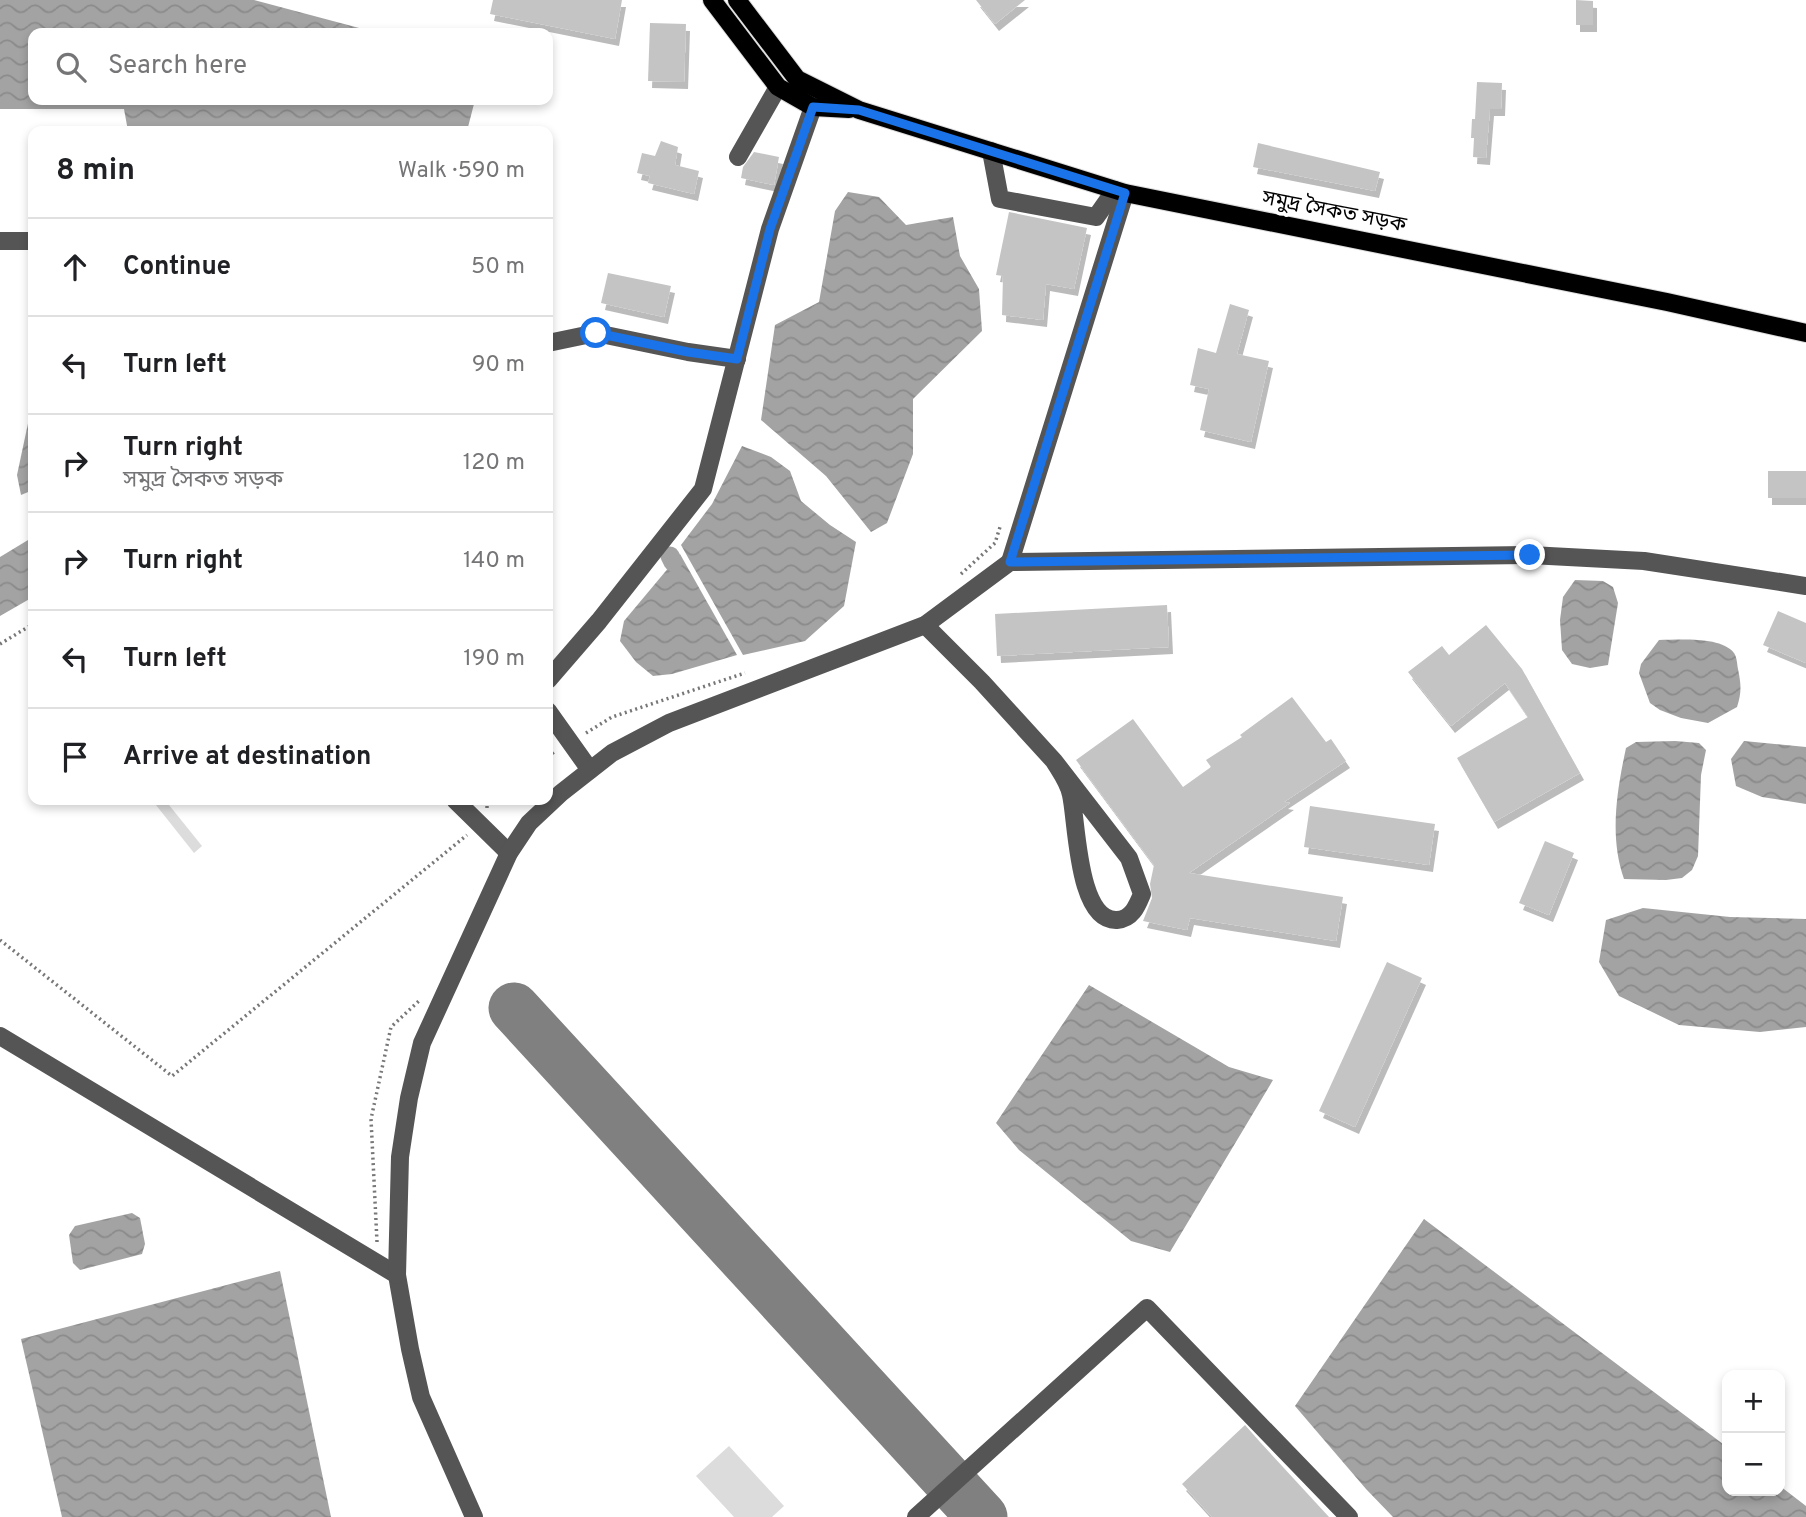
<!DOCTYPE html>
<html lang="en">
<head>
<meta charset="utf-8">
<style>
	body { margin:0; font-family:Overpass,"Noto Sans Bengali",sans-serif; background:#f2f2f2; color:#202124 }
	.controls { position:absolute; right:21px; bottom:21px; display:grid; overflow:hidden; border-radius:14px; box-shadow:0 4px 10px #0003 }
	.controls button { width:63px; height:63px; display:grid; place-items:center; padding:0; border:0; border-bottom:2px solid #e0e0e0; background:#fff; color:#202124; font:35px sans-serif }
	.stop { position:absolute; width:21px; height:21px; margin:-16px; border:5px solid #1a73e8; border-radius:50%; background:#fff }
	.stop.end { background:#1a73e8; border-color:#fff; box-shadow:0 2px 7px #0008 }
	.list { margin:0; padding:0; list-style:none }
	h2 { display:flex; justify-content:space-between; align-items:center; height:91px; margin:0; padding:0 28px; font-size:30px }
	h2 small { font-size:23px; font-weight:400; color:#757577 }
	.list li { display:grid; grid-template-columns:46px 1fr auto; gap:21px; align-items:center; box-sizing:border-box; height:98px; padding:0 28px; border-top:2px solid #e0e0e0 }
	.list b { display:block; font-size:26px; white-space:nowrap }
	.list p { margin:0; font-size:23px; white-space:nowrap; color:#757577 }
	.list em { font-size:23px; font-style:normal; color:#757577 }
	.icon { flex:none; width:38px; height:38px; fill:none; stroke:currentColor; stroke-width:2; stroke-linecap:round; stroke-linejoin:round }
	.map { position:relative; flex:none; width:1806px; height:1517px; overflow:hidden }
	.search { position:absolute; background:#fff; box-shadow:0 4px 10px #0003; left:28px; top:28px; width:525px; height:77px; display:flex; align-items:center; gap:18px; box-sizing:border-box; padding:0 24px; border-radius:14px; color:#757577; font-size:26px }
	.panel { position:absolute; background:#fff; box-shadow:0 4px 10px #0003; left:28px; top:126px; width:525px; height:679px; border-radius:14px }
	.map>svg:first-child { display:block }
</style>
</head>
<body>
<div class="map">
<svg width="1806" height="1517" viewBox="0 0 1806 1517">
	<defs>
		<pattern id="water-waves" width="16" height="10" patternUnits="userSpaceOnUse" patternTransform="scale(1.75)"><rect width="16" height="10" fill="#a3a3a3"/><path d="M0 5q4-4 8 0t8 0" fill="none" stroke="#8b8b8b"/></pattern>
		<filter id="shadow"><feDropShadow dx="4" dy="7" stdDeviation="0" flood-color="#0004"/></filter>
	</defs>
	<rect width="100%" height="100%" fill="#fff"/>
	<g fill="#dcdcdc">
		<polygon points="152,800 165,800 202,846 194,853"/>
		<polygon points="729,1446 784,1506 772,1517 734,1517 696,1476"/>
	</g>
	<g fill="url(#water-waves)">
		<polygon points="0,0 254,0 378,33 33,33 33,100 475,100 467,131 128,131 124,109 0,109"/>
		<polygon points="848,192 879,197 906,225 953,217 960,256 979,289 982,331 913,399 913,454 887,523 871,532 826,476 761,420 775,325 819,302 835,211"/>
		<polygon points="33,400 33,490 21,495 17,475"/>
		<polygon points="742,446 771,457 790,471 801,501 830,525 856,542 844,606 805,641 743,655 681,545 712,504"/>
		<polygon points="33,537 33,597 0,616 0,557"/>
		<polygon points="680,554 737,655 672,674 653,676 636,662 620,641 624,621"/>
		<polygon points="1575,580 1603,581 1613,587 1618,603 1608,665 1590,668 1572,664 1562,650 1560,620 1563,597"/>
		<path d="M1659,640C1678,640 1721,636 1734,653C1737,657 1737,664 1738,669C1741,684 1742,692 1737,707L1708,723L1681,718L1660,710L1650,703L1639,673L1641,664Z"/>
		<path d="M1675,741L1699,743L1706,750L1701,775L1698,856L1692,870L1682,878L1666,880L1624,879C1609,837 1617,790 1626,748L1636,742Z"/>
		<polygon points="1744,741 1806,747 1806,804 1762,797 1736,786 1731,759"/>
		<polygon points="1643,908 1730,917 1806,919 1806,1027 1760,1032 1679,1025 1619,996 1599,962 1606,920"/>
		<polygon points="1089,985 1229,1067 1273,1080 1170,1252 1131,1241 1019,1150 996,1123"/>
		<polygon points="132,1213 140,1218 145,1244 142,1254 80,1270 73,1263 69,1235 75,1226"/>
		<polygon points="1424,1219 1727,1447 1727,1491 1780,1491 1780,1486 1806,1506 1806,1517 1393,1517 1366,1489 1295,1406"/>
		<polygon points="280,1271 331,1517 62,1517 21,1339"/>
	</g>
	<g fill="none" stroke-linecap="round" stroke-linejoin="round">
		<polyline stroke="#a3a3a3" stroke-width="19" points="670,556 673,562"/>
		<polyline stroke="#808080" stroke-width="51" points="514,1008 982,1517"/>
	</g>
	<g fill="#c4c4c4" filter="url(#shadow)">
		<polygon points="493,0 622,0 615,39 490,14"/>
		<polygon points="976,0 1025,0 995,24"/>
		<polygon points="1576,0 1593,1 1593,25 1576,25"/>
		<polygon points="650,23 686,24 684,82 648,81"/>
		<polygon points="1477,82 1502,83 1501,109 1490,109 1486,158 1473,157 1474,138 1471,138 1472,119 1475,119"/>
		<polygon points="661,141 678,147 675,165 699,171 694,194 648,183 650,176 637,173 642,153 655,156"/>
		<polygon points="1258,143 1380,172 1375,191 1253,167"/>
		<polygon points="754,152 779,157 774,185 741,178 743,167"/>
		<polygon points="1009,212 1087,228 1074,289 1046,284 1043,320 1002,315 1003,276 996,275"/>
		<polygon points="608,273 671,286 664,317 601,303"/>
		<polygon points="1230,304 1249,310 1237,354 1269,361 1251,442 1200,430 1209,389 1190,385 1198,348 1216,353"/>
		<rect x="1768" y="471" width="38" height="27"/>
		<polygon points="1167,605 1169,647 997,656 995,614"/>
		<polygon points="1778,611 1806,623 1806,663 1763,645"/>
		<polygon points="1486,625 1522,669 1580,773 1494,822 1457,758 1528,717 1505,683 1451,726 1408,672 1442,646 1449,655"/>
		<polygon points="1292,697 1326,742 1331,739 1346,761 1284,802 1290,803 1189,873 1343,897 1336,941 1190,918 1187,930 1143,921 1152,898 1150,884 1154,865 1076,760 1133,719 1183,787 1211,767 1206,760 1242,737 1240,735"/>
		<polygon points="1310,806 1435,824 1429,865 1304,847"/>
		<polygon points="1545,841 1574,853 1549,915 1519,903"/>
		<polygon points="1387,962 1422,978 1355,1127 1319,1111"/>
		<polygon points="1245,1425 1260,1442 1329,1517 1212,1517 1182,1484"/>
	</g>
	<g fill="none" stroke-linecap="round" stroke-linejoin="round">
		<defs>
			<g id="major">
				<polyline points="712,0 778,87 813,107 849,109"/>
				<polyline points="737,0 797,79 859,110 1125,193 1667,302 1806,333"/>
			</g>
		</defs>
		<use href="#major" stroke="#dbdbdb" stroke-width="20"/>
		<g stroke="#777" stroke-width="3.5" stroke-dasharray="2 3.5" stroke-linecap="butt">
			<polyline points="961,574 995,543 1000,527"/>
			<polyline points="0,644 33,624"/>
			<polyline points="586,733 612,717 745,673"/>
			<polyline points="548,757 555,751"/>
			<polyline points="487,808 487,805 494,800"/>
			<polyline points="0,940 172,1076 467,835"/>
			<polyline points="377,1242 371,1119 391,1027 421,999"/>
		</g>
		<g stroke="#555" stroke-width="18">
			<polyline points="991,151 1000,199 1096,217 1115,190"/>
			<polyline points="738,157 778,87"/>
			<polyline points="0,241 33,241"/>
			<polyline points="548,343 596,333 688,352 737,359"/>
			<polyline points="1010,562 1125,193"/>
			<path d="M925,625L982,682L1054,761L1129,858L1142,894C1137,906 1132,919 1117,920C1077,922 1077,821 1071,795C1069,783 1060,771 1054,761"/>
			<polyline points="548,680 599,621 703,489 770,229 813,107"/>
			<polyline points="548,711 590,770"/>
			<polyline points="455,800 509,853"/>
			<polyline points="0,1036 397,1275 410,1349 421,1397 474,1517"/>
			<polyline points="397,1275 400,1157 409,1098 422,1043 509,853 529,823 561,793 612,753 669,723 925,625 1010,562 1530,555 1644,561 1806,586"/>
			<polyline points="916,1517 1147,1308 1349,1517"/>
		</g>
		<use href="#major" stroke="#000" stroke-width="18"/>
	</g>
	<g fill="none" stroke-linecap="round" stroke-linejoin="round">
		<polyline stroke="#1a73e8" stroke-width="9" points="596,333 688,352 737,359 770,229 813,107 859,110 1125,193 1010,562 1530,555"/>
	</g>
	<g text-anchor="middle" dominant-baseline="central" stroke-width="7" stroke-linejoin="round" paint-order="stroke">
		<g font-size="21" fill="#000" stroke="#fff">
			<text transform="translate(1334 212) rotate(11)">সমুদ্র সৈকত সড়ক</text>
		</g>
	</g>
</svg>
<div class="controls">
<button>+</button>
<button>−</button>
</div>
<div class="stop" style="left:596px;top:333px"></div>
<div class="stop end" style="left:1530px;top:555px"></div>
<div class="search"><svg class="icon" aria-label="search" viewBox="0 0 24 24"><circle cx="10" cy="10" r="6"/><path d="M15 15l6 6"/></svg>Search here</div>
<section class="panel">
<h2>8 min<small>Walk · 590 m</small></h2>
<ul class="list">
<li><svg class="icon" aria-label="ahead" viewBox="0 0 24 24"><path d="M12 20V5M6 11l6-6 6 6"/></svg><div><b>Continue</b></div><em>50 m</em></li>
<li><svg class="icon" aria-label="left" viewBox="0 0 24 24"><path d="M17 20v-9H6M10 6l-5 5 5 5"/></svg><div><b>Turn left</b></div><em>90 m</em></li>
<li><svg class="icon" aria-label="right" viewBox="0 0 24 24"><path d="M7 20v-9h11M14 6l5 5-5 5"/></svg><div><b>Turn right</b><p>সমুদ্র সৈকত সড়ক</p></div><em>120 m</em></li>
<li><svg class="icon" aria-label="right" viewBox="0 0 24 24"><path d="M7 20v-9h11M14 6l5 5-5 5"/></svg><div><b>Turn right</b></div><em>140 m</em></li>
<li><svg class="icon" aria-label="left" viewBox="0 0 24 24"><path d="M17 20v-9H6M10 6l-5 5 5 5"/></svg><div><b>Turn left</b></div><em>190 m</em></li>
<li><svg class="icon" aria-label="arrive" viewBox="0 0 24 24"><path d="M6 21V4h12l-3 4 3 4H6"/></svg><div><b>Arrive at destination</b></div></li>
</ul>
</section>
</div>
</body>
</html>
